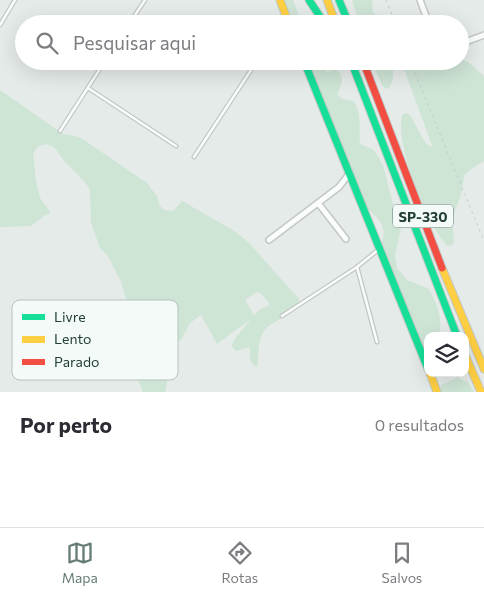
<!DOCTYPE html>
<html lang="pt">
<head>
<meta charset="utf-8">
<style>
	body { margin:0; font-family:Commissioner,sans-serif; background:#f2f2f3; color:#2b2b33 }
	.controls { position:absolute; right:15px; bottom:15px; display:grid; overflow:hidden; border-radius:10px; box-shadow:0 5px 20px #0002 }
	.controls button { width:45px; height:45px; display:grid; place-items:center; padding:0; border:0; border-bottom:1px solid #e1e1e2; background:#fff; color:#2b2b33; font:25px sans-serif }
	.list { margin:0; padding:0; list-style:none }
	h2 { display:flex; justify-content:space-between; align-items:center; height:65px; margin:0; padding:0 20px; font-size:21px }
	h2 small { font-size:16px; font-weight:400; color:#7c7c81 }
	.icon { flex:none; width:28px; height:28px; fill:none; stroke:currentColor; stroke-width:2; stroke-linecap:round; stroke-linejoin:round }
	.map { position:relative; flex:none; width:484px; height:392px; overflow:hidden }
	.search { position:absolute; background:#fff; box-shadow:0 5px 20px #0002; left:15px; right:15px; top:15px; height:55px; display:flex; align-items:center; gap:12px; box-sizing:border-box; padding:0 18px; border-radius:28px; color:#7c7c81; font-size:19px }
	.sheet { height:135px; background:#fff }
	nav { display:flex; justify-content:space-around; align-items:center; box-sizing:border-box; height:70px; border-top:1px solid #e1e1e2; background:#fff; font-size:14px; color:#7c7c81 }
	nav a { display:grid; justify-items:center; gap:2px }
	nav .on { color:#667c76 }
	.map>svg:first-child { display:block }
</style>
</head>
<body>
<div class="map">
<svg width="484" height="392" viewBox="0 0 484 392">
	<rect width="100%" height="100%" fill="#e5ebe8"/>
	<g fill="#cee4d5" fill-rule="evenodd">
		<polygon points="281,0 293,0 302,24 291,24 284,10 277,8"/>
		<polygon points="352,0 372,0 373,12 381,24 359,24"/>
		<path d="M460,59L468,62L484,76V161L471,169L464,176L461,195L452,218L454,242L452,245L448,246C427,226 395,144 402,115L406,113L410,115L426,144L431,147L432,145L401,61H411L415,66L419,61H460Z"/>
		<path d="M307,61L328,62L325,69L327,72L336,69C345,76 342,85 337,94L342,99L353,101C363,113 358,130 360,144L374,150L383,165L393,204L401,228L395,255L397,268L407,280L429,289C437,303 443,319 439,335L428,336V344L421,347L380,248C389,226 380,219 363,205Z"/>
		<polygon points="371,61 393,61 393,80 389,88 386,89 382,85"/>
		<path d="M0,90L63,134L75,136L84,140L147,183L157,196L160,206L164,210L173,211L182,201L236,232L249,243L299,299C298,316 274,318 265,330C258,339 258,353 258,364L256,367C248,362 250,355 250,347L236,351L233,348L232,345L234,340L251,319L217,344L201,315L190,323L181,340L169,343C164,359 170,376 165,392H143L135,372L125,356L126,299L121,282L108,256L100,248L91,223L90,190L85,182L65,162L54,147L46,144L38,146L33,154L36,181L40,198L51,213L45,215L31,226L0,227ZM257,292L262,294L270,305L261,309L254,315L245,300Z"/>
		<polygon points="458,377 460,379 468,382 474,392 440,392 441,385"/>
	</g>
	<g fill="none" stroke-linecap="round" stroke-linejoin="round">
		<defs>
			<g id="lane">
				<polyline points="129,24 145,0"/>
				<polyline points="280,24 285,16"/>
				<polyline points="0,25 15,0"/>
				<polyline points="88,88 176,146"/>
				<polyline points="60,131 105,61"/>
				<polyline points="194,157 257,61"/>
				<polyline points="282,316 357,267"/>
				<polyline points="377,342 357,267 378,250"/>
			</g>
			<g id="street">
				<polyline points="420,0 429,24"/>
				<polyline points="460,44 484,35"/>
				<polyline points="318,203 346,239"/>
				<polyline points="269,240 339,187 349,174"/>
			</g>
			<g id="fast">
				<polyline points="309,0 325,24"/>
				<polyline points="339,0 349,24"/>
				<polyline points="304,61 428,369"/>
				<polyline points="351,61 457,336"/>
			</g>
			<g id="slow">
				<polyline points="280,0 289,24"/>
				<polyline points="327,0 336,24"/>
				<polyline points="442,268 484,369"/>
				<polyline points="465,355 481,392"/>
				<polyline points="430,373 437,392"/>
			</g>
			<polyline id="jam" points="363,61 442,268"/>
		</defs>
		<use href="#lane" stroke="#c2c8c5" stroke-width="5"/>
		<use href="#street" stroke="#c2c8c5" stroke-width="8"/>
		<use href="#fast" stroke="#c1c8c6" stroke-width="9"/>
		<use href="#slow" stroke="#c1c8c6" stroke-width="9"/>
		<use href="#jam" stroke="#c1c8c6" stroke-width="9"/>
		<g stroke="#c1cbc8" stroke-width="1" stroke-dasharray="2.5 4" stroke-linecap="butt">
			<polyline points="386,0 396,24"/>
			<polyline points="410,61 484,241"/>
		</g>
		<use href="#lane" stroke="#fbfcfc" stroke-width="2.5"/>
		<use href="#street" stroke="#fbfcfc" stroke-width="5"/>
		<use href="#fast" stroke="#16e098" stroke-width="7"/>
		<use href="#slow" stroke="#ffcf43" stroke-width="7"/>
		<use href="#jam" stroke="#f24e42" stroke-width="7"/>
	</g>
	<g text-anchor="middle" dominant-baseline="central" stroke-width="5" stroke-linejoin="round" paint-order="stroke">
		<rect fill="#f4faf7" stroke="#617871" stroke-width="1" x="393" y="204.5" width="60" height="23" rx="4"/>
		<g font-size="14" font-weight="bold" fill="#224038">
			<text x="423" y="216">SP-330</text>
		</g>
	</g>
	<rect x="12" y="300" width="166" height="80" rx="8" fill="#f4faf7" stroke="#b5c2be" stroke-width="1"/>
	<rect x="22" y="314" width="23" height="6" fill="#16e098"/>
	<rect x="22" y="336" width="23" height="7" fill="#ffcf43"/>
	<rect x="22" y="359" width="23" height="6" fill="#f24e42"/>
	<g font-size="14" fill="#224038">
		<text x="54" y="322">Livre</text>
		<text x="54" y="344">Lento</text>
		<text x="54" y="367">Parado</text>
	</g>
</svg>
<div class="controls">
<button><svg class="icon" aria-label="layers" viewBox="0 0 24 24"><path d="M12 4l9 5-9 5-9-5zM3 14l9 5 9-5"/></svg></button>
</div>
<div class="search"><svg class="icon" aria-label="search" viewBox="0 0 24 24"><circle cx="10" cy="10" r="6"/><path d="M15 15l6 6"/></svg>Pesquisar aqui</div>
</div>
<section class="sheet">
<h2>Por perto<small>0 resultados</small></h2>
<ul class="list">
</ul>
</section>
<nav>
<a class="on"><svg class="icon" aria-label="map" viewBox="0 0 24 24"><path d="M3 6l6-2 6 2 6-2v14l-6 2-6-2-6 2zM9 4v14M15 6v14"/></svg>Mapa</a>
<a><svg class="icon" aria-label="directions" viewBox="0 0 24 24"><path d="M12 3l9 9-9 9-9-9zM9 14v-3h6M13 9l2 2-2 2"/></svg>Rotas</a>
<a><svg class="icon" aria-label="saved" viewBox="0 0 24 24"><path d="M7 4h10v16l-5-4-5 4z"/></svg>Salvos</a>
</nav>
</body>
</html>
